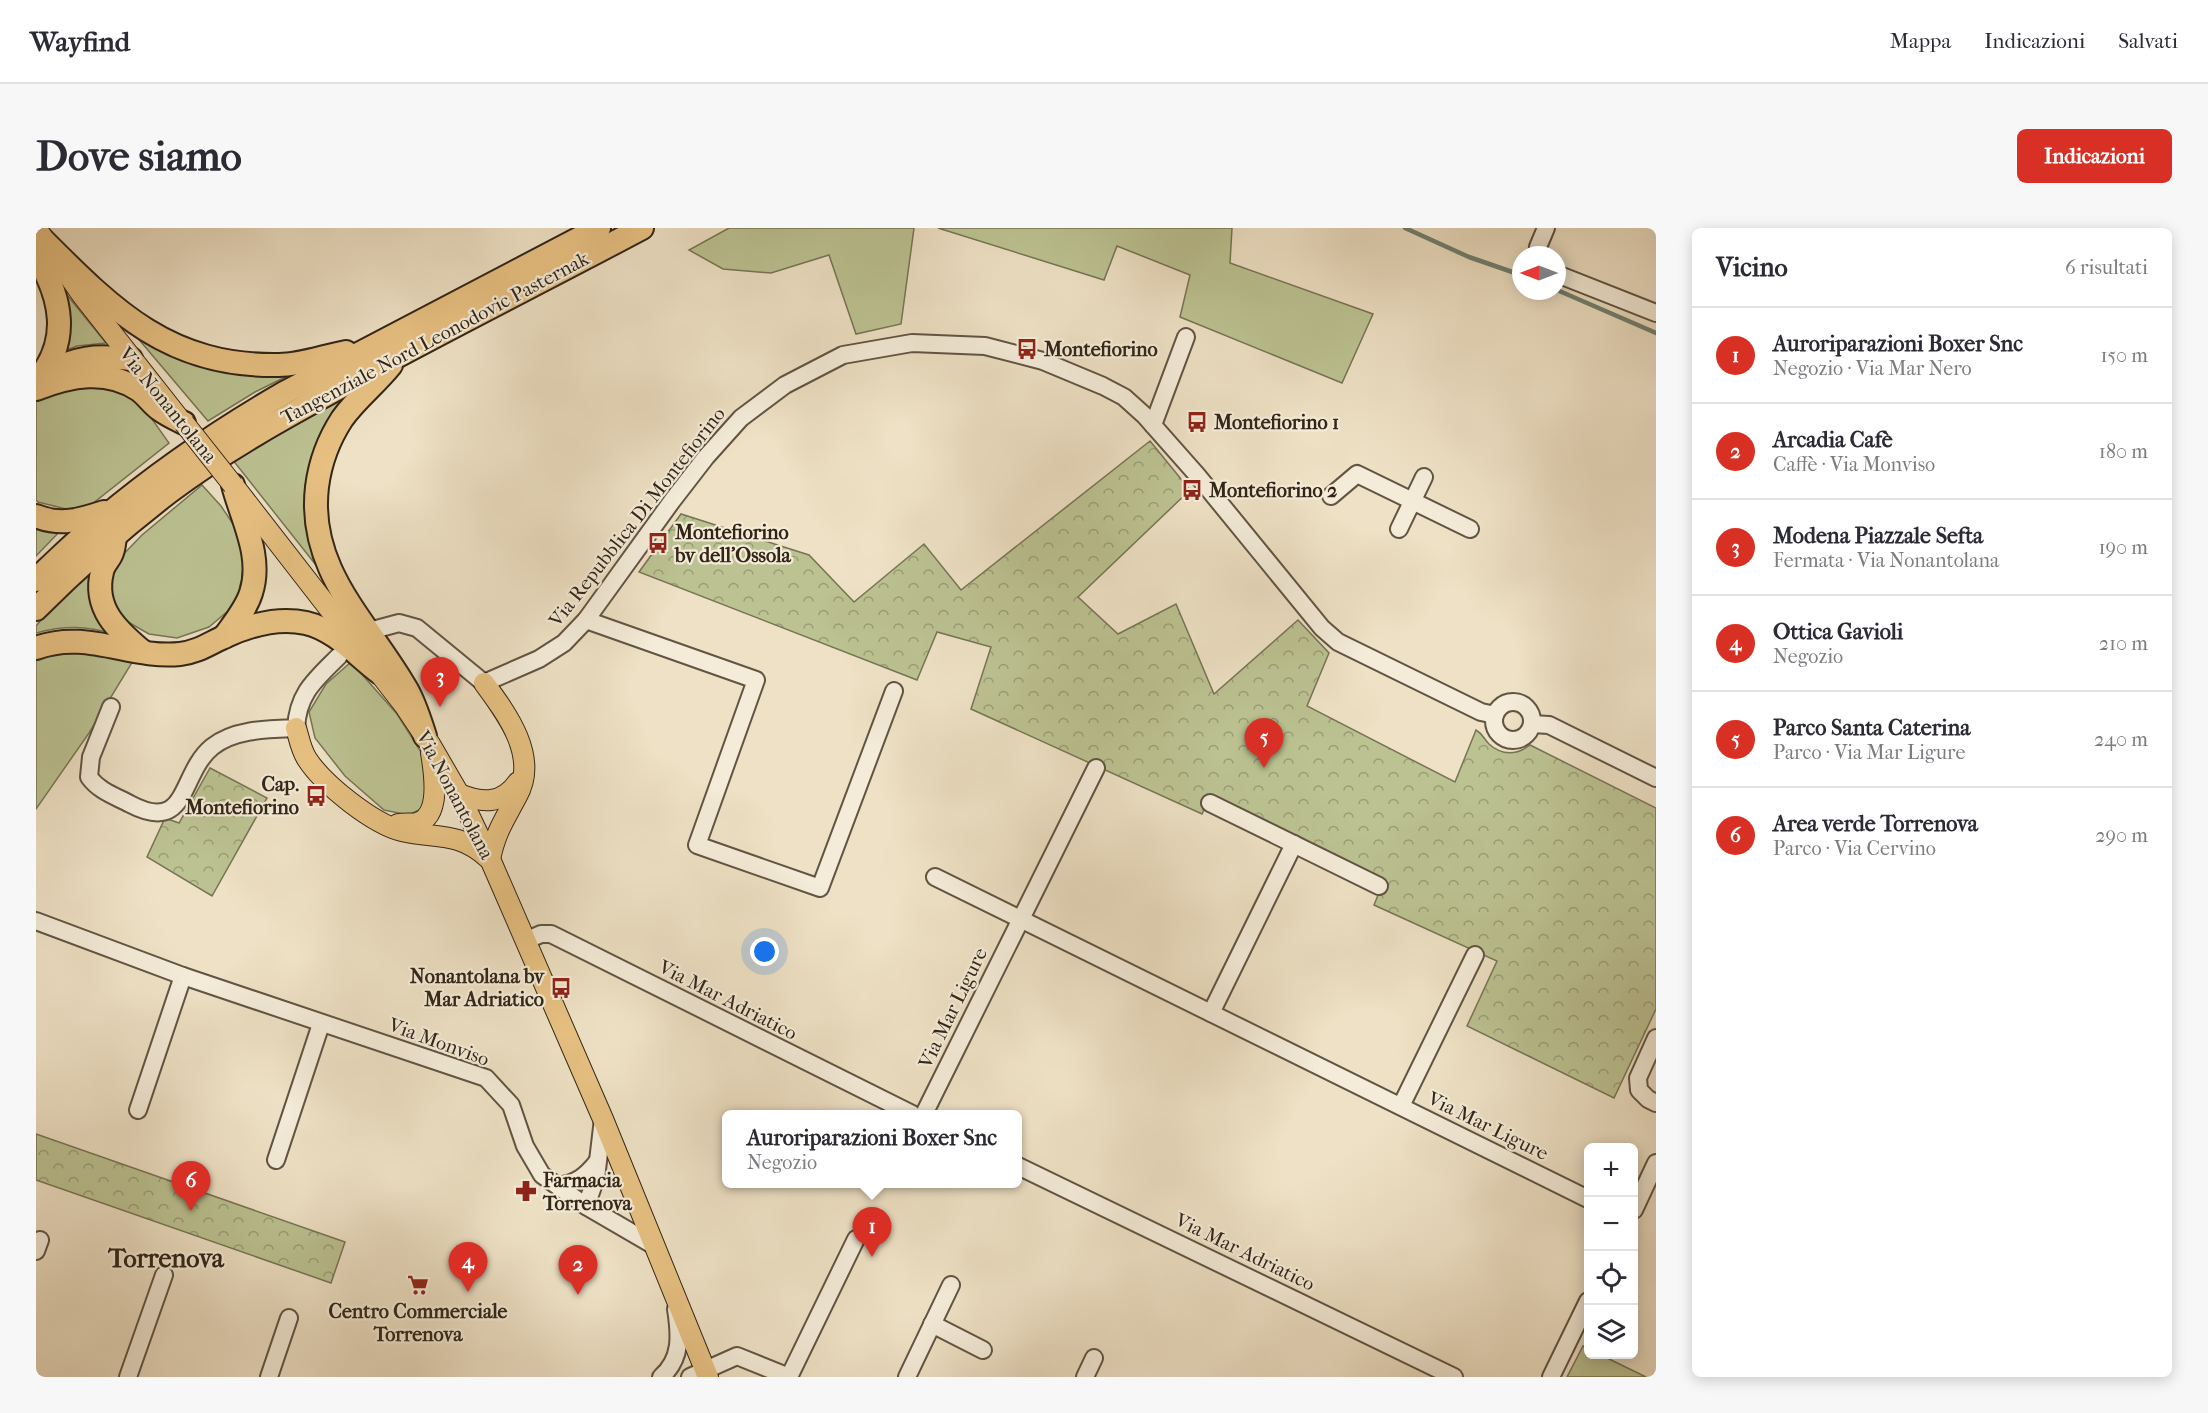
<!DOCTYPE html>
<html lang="it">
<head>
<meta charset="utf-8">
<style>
	body { margin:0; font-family:"IM FELL French Canon",serif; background:#f7f7f7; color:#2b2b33 }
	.controls { position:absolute; right:18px; bottom:18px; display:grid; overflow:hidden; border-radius:9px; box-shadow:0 3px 15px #0003 }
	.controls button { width:54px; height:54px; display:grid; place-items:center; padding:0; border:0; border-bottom:2px solid #e1e1e2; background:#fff; color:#2b2b33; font:30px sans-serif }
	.compass { position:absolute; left:1476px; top:18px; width:54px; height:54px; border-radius:50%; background:#fff; box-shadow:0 3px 15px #0003; rotate:270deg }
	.you { position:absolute; left:729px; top:724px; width:21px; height:21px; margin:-15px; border:4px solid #fff; border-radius:50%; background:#1a73e8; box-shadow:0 0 0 9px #1a73e833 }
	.badge { display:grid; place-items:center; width:39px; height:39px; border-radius:50%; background:#d93025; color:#fff; font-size:20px; font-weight:700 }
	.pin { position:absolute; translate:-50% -50px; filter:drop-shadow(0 2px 3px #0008) }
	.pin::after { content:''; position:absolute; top:32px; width:21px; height:18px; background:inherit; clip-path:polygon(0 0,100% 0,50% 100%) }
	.popup { position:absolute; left:686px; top:882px; width:300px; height:78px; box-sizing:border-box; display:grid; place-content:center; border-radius:9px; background:#fff; filter:drop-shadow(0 2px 4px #0005); font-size:20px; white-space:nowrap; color:#7c7c81 }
	.popup b { font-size:22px; color:#2b2b33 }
	.popup::after { content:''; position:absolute; left:50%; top:100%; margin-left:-12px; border:12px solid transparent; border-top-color:#fff }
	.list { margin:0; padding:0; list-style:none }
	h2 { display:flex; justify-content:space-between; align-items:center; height:78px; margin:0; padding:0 24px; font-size:26px }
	h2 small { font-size:20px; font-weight:400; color:#7c7c81 }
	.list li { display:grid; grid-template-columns:39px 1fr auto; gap:18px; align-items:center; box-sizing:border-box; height:96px; padding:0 24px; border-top:2px solid #e1e1e2 }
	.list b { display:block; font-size:22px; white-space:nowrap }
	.list p { margin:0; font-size:20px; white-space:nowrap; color:#7c7c81 }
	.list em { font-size:20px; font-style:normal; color:#7c7c81 }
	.icon { flex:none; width:33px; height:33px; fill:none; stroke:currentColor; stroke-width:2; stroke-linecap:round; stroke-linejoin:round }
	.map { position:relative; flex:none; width:1620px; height:1149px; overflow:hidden; border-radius:9px }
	header { display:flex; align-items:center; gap:36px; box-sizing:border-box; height:84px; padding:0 30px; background:#fff; border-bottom:2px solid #e1e1e2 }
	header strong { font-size:28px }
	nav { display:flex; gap:33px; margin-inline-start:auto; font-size:21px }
	.intro { display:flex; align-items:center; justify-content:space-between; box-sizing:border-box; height:144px; padding:0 36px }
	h1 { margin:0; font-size:42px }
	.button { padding:15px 27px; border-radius:9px; background:#d93025; color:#fff; font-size:21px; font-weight:700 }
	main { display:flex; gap:36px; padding:0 36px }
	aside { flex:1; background:#fff; border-radius:9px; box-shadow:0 3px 15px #0003 }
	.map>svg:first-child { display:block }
</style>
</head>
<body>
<header>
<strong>Wayfind</strong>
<nav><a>Mappa</a><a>Indicazioni</a><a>Salvati</a></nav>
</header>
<div class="intro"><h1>Dove siamo</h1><a class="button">Indicazioni</a></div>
<main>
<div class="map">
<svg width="1620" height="1149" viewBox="0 0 1620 1149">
	<defs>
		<pattern id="park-crowns" width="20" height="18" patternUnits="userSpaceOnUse" patternTransform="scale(1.5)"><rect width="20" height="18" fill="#bcc292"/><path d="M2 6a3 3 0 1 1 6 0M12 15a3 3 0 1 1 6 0" fill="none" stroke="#999d76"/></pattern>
	</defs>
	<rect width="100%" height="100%" fill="#eee1c5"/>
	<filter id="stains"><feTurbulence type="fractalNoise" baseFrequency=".00333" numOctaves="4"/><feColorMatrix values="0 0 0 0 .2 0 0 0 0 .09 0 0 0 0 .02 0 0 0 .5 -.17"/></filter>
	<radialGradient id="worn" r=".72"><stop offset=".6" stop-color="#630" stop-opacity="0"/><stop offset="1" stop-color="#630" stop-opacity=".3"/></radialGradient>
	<g fill="#bcc292" stroke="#777455" stroke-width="1.5">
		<polygon points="693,0 878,0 865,96 820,106 793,27 735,45 687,41 653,22"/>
		<polygon points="902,0 1196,0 1194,35 1337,86 1306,155 1144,89 1154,47 1081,18 1068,52"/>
		<polygon points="27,62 70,115 41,118 25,124"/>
		<polygon points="83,88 179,133 278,135 219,164 172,193"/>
		<polygon points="55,151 99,167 133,215 56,276 34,282 2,274 0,272 0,168"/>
		<polygon points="319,158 275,247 291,351 196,231"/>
		<polygon points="166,257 185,278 207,311 211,341 199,377 173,399 141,410 113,406 85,390 73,364 77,337 106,307"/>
		<polygon points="0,291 29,298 0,328"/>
		<path d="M59,338L79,406C49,398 30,397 0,405V398L19,376Z"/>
		<polygon points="14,423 100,428 53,505 0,581 0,428"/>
		<polygon points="315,434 361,486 385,524 395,555 390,579 372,587 348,582 309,548 279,510 273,484 290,456"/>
		<polygon points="1547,1118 1552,1121 1552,1126 1565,1127 1610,1149 1531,1149"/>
	</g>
	<g fill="url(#park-crowns)" stroke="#777455" stroke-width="1.5">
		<path d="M1114,213L1154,262L1042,369L1082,406L1140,376L1178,466L1262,392L1293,425L1271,478L1419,554L1440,502C1447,506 1448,511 1453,516C1466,528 1481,527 1494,517L1620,580V781L1578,870L1431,798L1461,733L1338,677L1348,652L1175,567L1166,586L935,481L955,419L901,404L881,452L603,344L645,286L773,327L818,374L888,316L925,362Z"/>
		<polygon points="174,540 231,570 176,668 111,629 129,590 143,595"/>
		<polygon points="0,906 309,1014 295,1055 0,952"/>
	</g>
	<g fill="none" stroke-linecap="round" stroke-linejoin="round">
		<g stroke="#718172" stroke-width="4.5">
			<polyline points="1369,0 1433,29 1485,47"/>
			<polyline points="1521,62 1620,105"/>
		</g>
		<defs>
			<g id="minor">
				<polyline points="1501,27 1502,19 1510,0"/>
				<polyline points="1521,46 1620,85"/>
				<polyline points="1117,197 1150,109"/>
				<polyline points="1295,268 1321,246 1434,301"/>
				<polyline points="1363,301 1388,249"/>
				<polyline points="550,392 720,452 661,617 784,660 858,463"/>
				<polyline points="337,402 363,395 381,400 448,455 503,431 528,415 550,392 636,273 670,229 705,190 749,157 807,127 876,115 949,118 1007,133 1067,158 1088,169 1108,187 1161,247 1286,400 1302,414 1445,484 1459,487"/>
				<circle cx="1477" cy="493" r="19"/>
				<path d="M75,479L55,529L53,549C63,563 79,568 94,576C153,607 143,546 176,519C198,501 233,501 260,500C262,465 279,452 303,428"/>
				<polyline points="1496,496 1513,497 1620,550"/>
				<polyline points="1174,575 1343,658"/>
				<polyline points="899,649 1552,971"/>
				<polyline points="0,693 147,748 450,850 475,877 489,918 506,947 550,978 617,1017"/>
				<polyline points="489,713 505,706 515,706 876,886"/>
				<polyline points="1175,785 1258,616"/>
				<polyline points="1620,810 1602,850 1603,862 1612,871 1620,875"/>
				<polyline points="1365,878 1439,727"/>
				<polyline points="102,882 147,748"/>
				<polyline points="888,886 1060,540"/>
				<polyline points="240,932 285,796"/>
				<polyline points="982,938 1418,1149"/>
				<path d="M522,958C541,955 550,948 561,934"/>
				<polyline points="550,978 560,950 567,891"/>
				<polyline points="1598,982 1620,935"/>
				<polyline points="0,1023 4,1012"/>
				<polyline points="896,1096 947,1122"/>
				<polyline points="92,1149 128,1047"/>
				<polyline points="233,1149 253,1090"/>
				<path d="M625,1149C646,1131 644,1107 640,1081"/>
				<polyline points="654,1149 701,1128 753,1149"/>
				<polyline points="753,1149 820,1011"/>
				<polyline points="871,1149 915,1057"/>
				<polyline points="1049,1149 1058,1130"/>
				<polyline points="1515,1149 1552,1073"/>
			</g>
			<g id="major">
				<polyline points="0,0 46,67 142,189"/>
				<polyline points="201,262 368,477 394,516 423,566 454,631 567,891 672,1149"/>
				<path d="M448,455C471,486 503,529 481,568C468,593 460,603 454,631"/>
				<path d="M260,500C263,510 265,522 271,531C287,556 337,596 366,603C401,611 422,603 452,630"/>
				<path d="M423,566C446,575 466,577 482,554"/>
				<path d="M362,596C368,595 376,596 381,595C406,588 398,543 395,525"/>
			</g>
			<g id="highway">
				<path d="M6,11C78,83 133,139 243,137C266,137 288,128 310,124"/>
				<path d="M0,27C26,70 35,113 0,154"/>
				<path d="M355,137C340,156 320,171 306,191C293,211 284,235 281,259C271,343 333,395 371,462C379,476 384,493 389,508"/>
				<path d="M8,145C43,129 57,127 95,131"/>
				<path d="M0,161C34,148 70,140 103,162C110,167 116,176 123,181C131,187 140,191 148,195"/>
				<path d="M0,288C24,298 44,292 68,284"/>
				<path d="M79,309C78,315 78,322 75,327C72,333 67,337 66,344C57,380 81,402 106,423"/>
				<path d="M0,352C74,278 158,217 248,165L563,0"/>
				<path d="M0,381C42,339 86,300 133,264C194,218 262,182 328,146C420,96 514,49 606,0"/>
				<path d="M188,409C198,395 210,381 215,365C227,328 206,292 197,257"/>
				<path d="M0,420C50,401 94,431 144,426C162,424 174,415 190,408C214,397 243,389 270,395C300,402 321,428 344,445"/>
			</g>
		</defs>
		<use href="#minor" stroke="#615443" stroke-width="20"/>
		<use href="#major" stroke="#322518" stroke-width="22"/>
		<use href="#highway" stroke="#322518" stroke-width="26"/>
		<use href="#minor" stroke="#f4ecd9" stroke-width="16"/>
		<use href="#major" stroke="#e7c082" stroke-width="20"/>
		<use href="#highway" stroke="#e7c082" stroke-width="22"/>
		<defs>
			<polyline id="major-bridge" points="148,195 197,257"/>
		</defs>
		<use href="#major-bridge" stroke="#322518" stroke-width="22" stroke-linecap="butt"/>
		<use href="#major-bridge" stroke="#e7c082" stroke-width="20"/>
	</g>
	<defs>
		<symbol id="bus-bare" viewBox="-9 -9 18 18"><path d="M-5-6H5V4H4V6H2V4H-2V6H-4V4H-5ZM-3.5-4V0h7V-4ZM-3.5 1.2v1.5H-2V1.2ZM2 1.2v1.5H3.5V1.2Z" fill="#8f2418" stroke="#f4ecd9" stroke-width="2.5" paint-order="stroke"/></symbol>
		<symbol id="pharmacy-bare" viewBox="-9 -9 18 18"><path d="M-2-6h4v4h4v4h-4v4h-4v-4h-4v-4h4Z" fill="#8f2418" stroke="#f4ecd9" stroke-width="2.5" paint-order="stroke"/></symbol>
		<symbol id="supermarket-bare" viewBox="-9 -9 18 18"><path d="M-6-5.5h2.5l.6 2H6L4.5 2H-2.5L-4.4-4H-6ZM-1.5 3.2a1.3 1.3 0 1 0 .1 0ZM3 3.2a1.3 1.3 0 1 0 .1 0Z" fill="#8f2418" stroke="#f4ecd9" stroke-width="2.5" paint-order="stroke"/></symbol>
	</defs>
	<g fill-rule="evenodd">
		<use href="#bus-bare" x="976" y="106" width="30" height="30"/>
		<use href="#bus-bare" x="1146" y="179" width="30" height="30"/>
		<use href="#bus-bare" x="1141" y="247" width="30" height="30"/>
		<use href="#bus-bare" x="607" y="300" width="30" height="30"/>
		<use href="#bus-bare" x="265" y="553" width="30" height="30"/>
		<use href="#bus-bare" x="510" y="745" width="30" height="30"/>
		<use href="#pharmacy-bare" x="475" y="948" width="30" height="30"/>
		<use href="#supermarket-bare" x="367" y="1042" width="30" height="30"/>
	</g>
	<g text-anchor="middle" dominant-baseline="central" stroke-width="4.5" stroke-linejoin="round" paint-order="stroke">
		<g font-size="20" fill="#322518" stroke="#f4ecd9">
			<text transform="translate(399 110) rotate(-28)">Tangenziale Nord Leonodovic Pasternak</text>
			<text transform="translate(132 177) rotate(51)">Via Nonantolana</text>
			<text transform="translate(601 289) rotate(-52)">Via Repubblica Di Montefiorino</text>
			<text transform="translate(419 567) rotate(62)">Via Nonantolana</text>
			<text transform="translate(692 772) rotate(27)">Via Mar Adriatico</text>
			<text transform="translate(917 780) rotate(-64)">Via Mar Ligure</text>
			<text transform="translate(403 814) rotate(20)">Via Monviso</text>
			<text transform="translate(1452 898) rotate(26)">Via Mar Ligure</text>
			<text transform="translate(1209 1024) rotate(26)">Via Mar Adriatico</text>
		</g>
		<g font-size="20" font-weight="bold" fill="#322518" stroke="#f4ecd9" text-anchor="start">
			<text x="1008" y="121">Montefiorino</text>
			<text x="1178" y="194">Montefiorino 1</text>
			<text x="1173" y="262">Montefiorino 2</text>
			<text x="639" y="304">Montefiorino<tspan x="639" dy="23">bv dell'Ossola</tspan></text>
			<text x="263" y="556" text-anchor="end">Cap.<tspan x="263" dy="23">Montefiorino</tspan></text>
			<text x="508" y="748" text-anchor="end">Nonantolana bv<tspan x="508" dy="23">Mar Adriatico</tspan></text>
			<text x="507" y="952">Farmacia<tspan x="507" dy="23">Torrenova</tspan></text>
			<text x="382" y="1083" text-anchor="middle">Centro Commerciale<tspan x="382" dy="23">Torrenova</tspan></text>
		</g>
		<g font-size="26" font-weight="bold" fill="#322518" stroke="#f4ecd9">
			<text x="130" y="1030">Torrenova</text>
		</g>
	</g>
	<rect width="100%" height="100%" filter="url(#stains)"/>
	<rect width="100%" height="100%" fill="url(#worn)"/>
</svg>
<div class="controls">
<button>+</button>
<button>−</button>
<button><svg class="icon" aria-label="locate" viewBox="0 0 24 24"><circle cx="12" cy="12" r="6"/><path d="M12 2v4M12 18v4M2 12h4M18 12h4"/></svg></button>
<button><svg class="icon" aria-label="layers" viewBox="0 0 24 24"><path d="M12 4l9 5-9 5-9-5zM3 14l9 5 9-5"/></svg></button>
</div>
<svg class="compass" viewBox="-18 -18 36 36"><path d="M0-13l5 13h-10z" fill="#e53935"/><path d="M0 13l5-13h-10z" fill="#7c7c81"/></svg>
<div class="you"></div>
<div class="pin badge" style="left:836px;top:1029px">1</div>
<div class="popup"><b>Auroriparazioni Boxer Snc</b>Negozio</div>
<div class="pin badge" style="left:542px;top:1067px">2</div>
<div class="pin badge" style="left:404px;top:479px">3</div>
<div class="pin badge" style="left:432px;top:1064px">4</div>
<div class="pin badge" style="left:1228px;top:540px">5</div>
<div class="pin badge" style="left:155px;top:983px">6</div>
</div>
<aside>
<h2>Vicino<small>6 risultati</small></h2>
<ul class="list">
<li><span class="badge">1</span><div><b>Auroriparazioni Boxer Snc</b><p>Negozio · Via Mar Nero</p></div><em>150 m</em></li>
<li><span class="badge">2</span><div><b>Arcadia Cafè</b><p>Caffè · Via Monviso</p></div><em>180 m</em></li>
<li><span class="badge">3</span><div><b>Modena Piazzale Sefta</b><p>Fermata · Via Nonantolana</p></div><em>190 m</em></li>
<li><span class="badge">4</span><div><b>Ottica Gavioli</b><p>Negozio</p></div><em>210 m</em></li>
<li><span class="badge">5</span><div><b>Parco Santa Caterina</b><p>Parco · Via Mar Ligure</p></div><em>240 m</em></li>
<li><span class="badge">6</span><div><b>Area verde Torrenova</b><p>Parco · Via Cervino</p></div><em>290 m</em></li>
</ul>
</aside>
</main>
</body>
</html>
